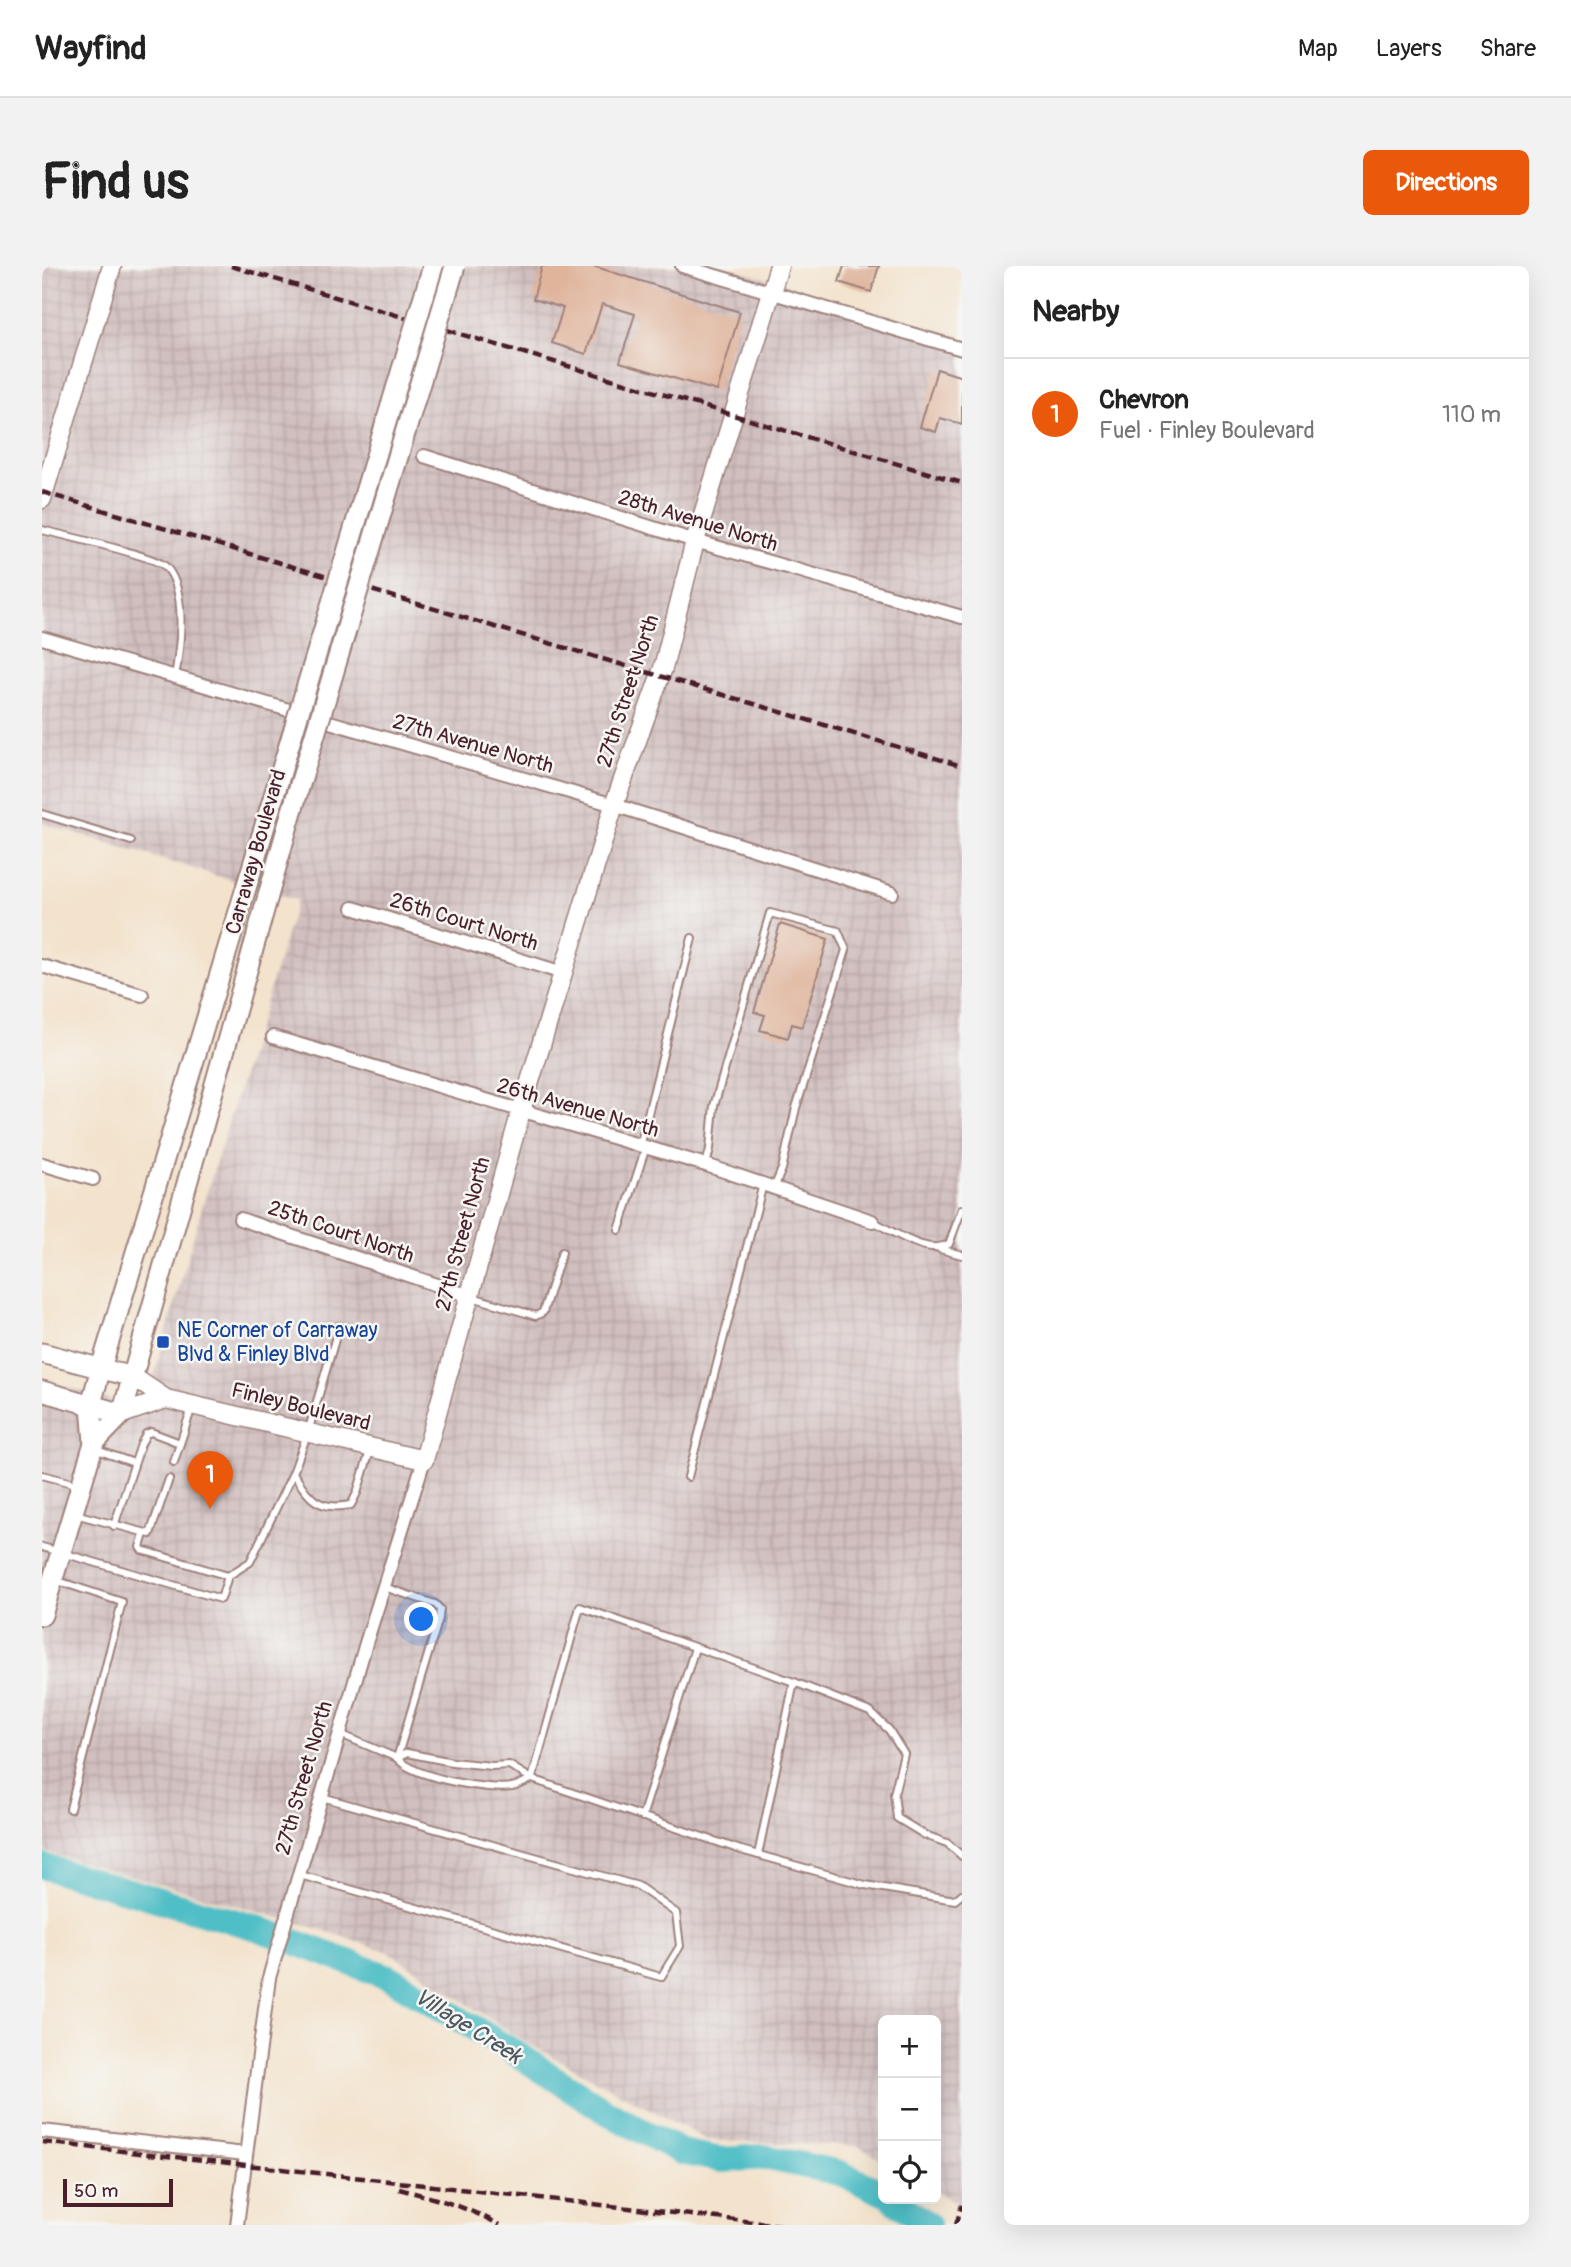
<!DOCTYPE html>
<html lang="en">
<head>
<meta charset="utf-8">
<style>
	body { margin:0; font-family:Pangolin,sans-serif; background:#f2f2f2; color:#222 }
	.controls { position:absolute; right:21px; bottom:21px; display:grid; overflow:hidden; border-radius:10px; box-shadow:0 7px 28px #0002 }
	.controls button { width:63px; height:63px; display:grid; place-items:center; padding:0; border:0; border-bottom:2px solid #e0e0e0; background:#fff; color:#222; font:35px sans-serif }
	.scale { position:absolute; left:21px; bottom:18px; width:110px; box-sizing:border-box; padding-left:7px; border:4px solid #4a1f2b; border-top:0; font-size:19px; line-height:24px; white-space:nowrap; color:#4a1f2b; -webkit-text-stroke:5px #f6f6f2; paint-order:stroke }
	.you { position:absolute; left:380px; top:1354px; width:24px; height:24px; margin:-18px; border:5px solid #fff; border-radius:50%; background:#1a73e8; box-shadow:0 0 0 10px #1a73e833 }
	.badge { display:grid; place-items:center; width:46px; height:46px; border-radius:50%; background:#ea580c; color:#fff; font-size:23px; font-weight:700 }
	.pin { position:absolute; translate:-50% -58px; filter:drop-shadow(0 2px 4px #0008) }
	.pin::after { content:''; position:absolute; top:37px; width:24px; height:21px; background:inherit; clip-path:polygon(0 0,100% 0,50% 100%) }
	.list { margin:0; padding:0; list-style:none }
	h2 { display:flex; justify-content:space-between; align-items:center; height:91px; margin:0; padding:0 28px; font-size:30px }
	h2 small { font-size:23px; font-weight:400; color:#767676 }
	.list li { display:grid; grid-template-columns:46px 1fr auto; gap:21px; align-items:center; box-sizing:border-box; height:112px; padding:0 28px; border-top:2px solid #e0e0e0 }
	.list b { display:block; font-size:26px; white-space:nowrap }
	.list p { margin:0; font-size:23px; white-space:nowrap; color:#767676 }
	.list em { font-size:23px; font-style:normal; color:#767676 }
	.icon { flex:none; width:38px; height:38px; fill:none; stroke:currentColor; stroke-width:2; stroke-linecap:round; stroke-linejoin:round }
	.map { position:relative; flex:none; width:920px; height:1959px; overflow:hidden; border-radius:10px }
	header { display:flex; align-items:center; gap:42px; box-sizing:border-box; height:98px; padding:0 35px; background:#fff; border-bottom:2px solid #e0e0e0 }
	header strong { font-size:33px }
	nav { display:flex; gap:38px; margin-inline-start:auto; font-size:24px }
	.intro { display:flex; align-items:center; justify-content:space-between; box-sizing:border-box; height:168px; padding:0 42px }
	h1 { margin:0; font-size:49px }
	.button { padding:18px 32px; border-radius:10px; background:#ea580c; color:#fff; font-size:24px; font-weight:700 }
	main { display:flex; gap:42px; padding:0 42px }
	aside { flex:1; background:#fff; border-radius:10px; box-shadow:0 7px 28px #0002 }
	.map>svg:first-child { display:block }
</style>
</head>
<body>
<header>
<strong>Wayfind</strong>
<nav><a>Map</a><a>Layers</a><a>Share</a></nav>
</header>
<div class="intro"><h1>Find us</h1><a class="button">Directions</a></div>
<main>
<div class="map">
<svg width="920" height="1959" viewBox="0 0 920 1959">
	<defs>
		<pattern id="industrial-grid" width="8" height="8" patternUnits="userSpaceOnUse" patternTransform="scale(1.75)"><rect width="8" height="8" fill="#d1bfbf"/><path d="M0 4h8M4 0v8" fill="none" stroke="#b5a4a4"/></pattern>
	</defs>
	<rect width="100%" height="100%" fill="#f6f6f2"/>
	<filter id="ink" filterUnits="userSpaceOnUse"><feTurbulence type="fractalNoise" baseFrequency=".0143" numOctaves="2"/><feDisplacementMap in="SourceGraphic" scale="14" xChannelSelector="R" yChannelSelector="G"/><feConvolveMatrix kernelMatrix="1 2 1 2 8 2 1 2 1" color-interpolation-filters="sRGB"/></filter>
	<filter id="wash" filterUnits="userSpaceOnUse"><feTurbulence type="fractalNoise" baseFrequency=".00686" numOctaves="4" result="noise"/><feDisplacementMap in="SourceGraphic" scale="28" xChannelSelector="R" yChannelSelector="G"/><feGaussianBlur stdDeviation="1.57" result="paint"/><feColorMatrix in="noise" values="0 0 0 0 0 0 0 0 0 0 0 0 0 0 0 0 0 1.4 0 .05"/><feComposite in="paint" operator="in"/></filter>
	<g filter="url(#wash)">
		<rect width="100%" height="100%" fill="#f3e3cd"/>
		<polygon fill="url(#industrial-grid)" points="0,0 682,0 920,72 920,1940 894,1925 894,1754 841,1754 841,1895 816,1880 665,1874 483,1776 347,1686 271,1661 0,1585 0,1114 102,1144 157,952 255,634 0,557"/>
		<g fill="none" stroke-linecap="round" stroke-linejoin="round">
			<g stroke="#4fbec6" stroke-width="26">
				<polyline points="0,1600 215,1662 349,1712 467,1783 565,1846 639,1886 680,1894 722,1891 798,1907 841,1927"/>
				<polyline points="851,1933 886,1959"/>
			</g>
		</g>
		<g id="blocks">
			<g fill="#dfb49b">
				<polygon points="500,0 551,0 698,46 675,125 578,96 593,48 560,38 544,88 510,77 521,42 491,33"/>
				<polygon points="802,0 837,0 829,26 797,16"/>
				<polygon points="895,103 920,111 920,158 898,152 894,166 878,161"/>
				<polygon points="738,658 786,673 760,761 750,758 746,772 718,764 723,749 712,746"/>
			</g>
		</g>
	</g>
	<g filter="url(#ink)">
		<use href="#blocks" fill-opacity="0" stroke="#9e817c" stroke-width="2"/>
		<g fill="none" stroke-linecap="round" stroke-linejoin="round">
			<defs>
				<g id="lane">
					<path d="M0,264C20,269 114,290 124,301C146,325 138,382 133,411"/>
					<polyline points="0,548 89,575"/>
					<polyline points="598,880 650,672"/>
					<polyline points="664,899 668,883 672,840 728,647 796,665 804,684 754,842 740,903 732,922"/>
					<path d="M830,955C851,965 885,990 907,978L920,943"/>
					<polyline points="577,964 604,881"/>
					<polyline points="898,983 920,989"/>
					<polyline points="430,1031 494,1050 501,1046 520,986"/>
					<polyline points="52,1183 92,1197"/>
					<polyline points="132,1196 150,1141"/>
					<path d="M251,1207C268,1233 276,1245 309,1239L315,1227L328,1185"/>
					<polyline points="0,1209 38,1219"/>
					<polyline points="646,1211 721,918"/>
					<polyline points="33,1248 108,1268 127,1213"/>
					<polyline points="72,1260 99,1178 104,1168 109,1166 138,1177"/>
					<polyline points="102,1268 98,1281 100,1284 186,1310 208,1296 251,1207 266,1166 297,1060"/>
					<polyline points="0,1281 179,1333 186,1310"/>
					<polyline points="13,1314 80,1336 28,1543"/>
					<polyline points="342,1321 393,1338 398,1343 397,1352 355,1492"/>
					<path d="M298,1468L355,1492C369,1511 446,1525 470,1521C476,1520 484,1515 490,1513"/>
					<polyline points="355,1492 365,1487 410,1496 450,1500 467,1499 490,1513 699,1584 823,1619 913,1634 920,1628"/>
					<polyline points="490,1513 538,1341 752,1416 828,1446 847,1464 862,1488 852,1528 855,1552 883,1569 905,1577 920,1590"/>
					<polyline points="600,1551 653,1382"/>
					<polyline points="716,1589 752,1416"/>
					<polyline points="258,1609 619,1711 638,1680 634,1647 596,1620 280,1531"/>
				</g>
				<g id="street">
					<polyline points="640,0 920,83"/>
					<polyline points="382,190 653,275 920,351"/>
					<polyline points="0,372 572,539 850,627"/>
					<polyline points="311,642 521,707"/>
					<polyline points="0,700 100,729"/>
					<polyline points="231,771 664,899 830,955"/>
					<polyline points="0,898 51,913"/>
					<polyline points="198,953 428,1030"/>
					<polyline points="0,1865 203,1888"/>
					<polyline points="195,1959 227,1712 324,1377 382,1194"/>
				</g>
				<g id="secondary">
					<polyline points="0,233 70,0"/>
					<polyline points="91,1111 124,1133 382,1194 479,845 572,539 621,402 653,275 737,0"/>
					<polyline points="80,1148 124,1133"/>
				</g>
				<g id="primary">
					<polyline points="0,1087 91,1111"/>
					<polyline points="0,1125 80,1148"/>
					<polyline points="52,1177 80,1148 248,552"/>
					<polyline points="0,1349 52,1177 49,1138 59,1102 227,546"/>
				</g>
			</defs>
			<use href="#lane" stroke="#9e817c" stroke-width="10"/>
			<use href="#street" stroke="#9e817c" stroke-width="16"/>
			<use href="#secondary" stroke="#9e817c" stroke-width="21"/>
			<use href="#primary" stroke="#9e817c" stroke-width="23"/>
			<use href="#lane" stroke="#fff" stroke-width="6"/>
			<use href="#street" stroke="#fff" stroke-width="12"/>
			<use href="#secondary" stroke="#fff" stroke-width="18"/>
			<use href="#primary" stroke="#fff" stroke-width="19"/>
			<g stroke="#4a1f2b" stroke-width="4.5" stroke-dasharray="10 5" stroke-linecap="butt">
				<polyline points="189,0 920,217"/>
				<polyline points="0,226 920,500"/>
				<polyline points="0,1876 738,1959"/>
				<path d="M357,1923C392,1932 426,1941 458,1959"/>
				<polyline points="914,1959 920,1939"/>
			</g>
			<defs>
				<g id="primary-bridge">
					<polyline points="227,546 391,0"/>
					<polyline points="248,552 413,0"/>
				</g>
			</defs>
			<use href="#primary-bridge" stroke="#9e817c" stroke-width="23" stroke-linecap="butt"/>
			<use href="#primary-bridge" stroke="#fff" stroke-width="19"/>
		</g>
	</g>
	<rect fill="#1a4fb4" stroke="#f6f6f2" stroke-width="2.5" x="114" y="1069" width="14" height="14" rx="3.5"/>
	<g text-anchor="middle" dominant-baseline="central" stroke-width="5" stroke-linejoin="round" paint-order="stroke">
		<g font-size="21" fill="#4a1f2b" stroke="#f6f6f2">
			<text transform="translate(656 255) rotate(17)">28th Avenue North</text>
			<text transform="translate(586 425) rotate(-72)">27th Street North</text>
			<text transform="translate(431 478) rotate(16)">27th Avenue North</text>
			<text transform="translate(214 586) rotate(-74)">Carraway Boulevard</text>
			<text transform="translate(422 656) rotate(17)">26th Court North</text>
			<text transform="translate(536 842) rotate(16)">26th Avenue North</text>
			<text transform="translate(299 966) rotate(19)">25th Court North</text>
			<text transform="translate(421 968) rotate(-75)">27th Street North</text>
			<text transform="translate(259 1141) rotate(14)">Finley Boulevard</text>
			<text transform="translate(262 1512) rotate(-74)">27th Street North</text>
		</g>
		<g font-size="21" fill="#164399" stroke="#f6f6f2" text-anchor="start">
			<text x="135" y="1064">NE Corner of Carraway<tspan x="135" dy="24">Blvd &amp; Finley Blvd</tspan></text>
		</g>
		<g font-size="23" font-style="italic" fill="#4c5761" stroke="#f6f6f2">
			<text transform="translate(426 1760) rotate(32)">Village Creek</text>
		</g>
	</g>
</svg>
<div class="controls">
<button>+</button>
<button>−</button>
<button><svg class="icon" aria-label="locate" viewBox="0 0 24 24"><circle cx="12" cy="12" r="6"/><path d="M12 2v4M12 18v4M2 12h4M18 12h4"/></svg></button>
</div>
<div class="scale">50 m</div>
<div class="you"></div>
<div class="pin badge" style="left:168px;top:1243px">1</div>
</div>
<aside>
<h2>Nearby<small></small></h2>
<ul class="list">
<li><span class="badge">1</span><div><b>Chevron</b><p>Fuel · Finley Boulevard</p></div><em>110 m</em></li>
</ul>
</aside>
</main>
</body>
</html>
